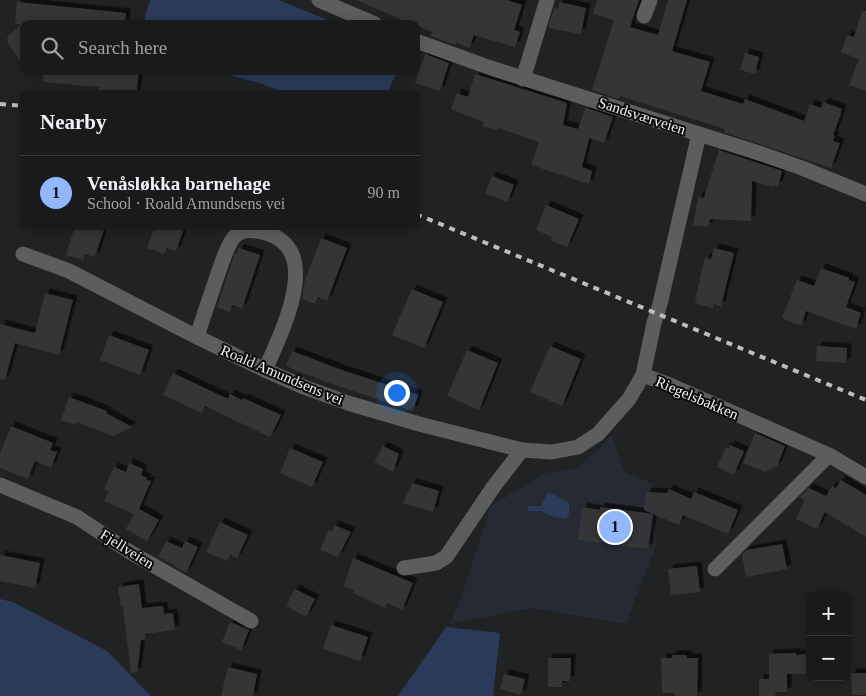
<!DOCTYPE html>
<html lang="en">
<head>
<meta charset="utf-8">
<style>
	body { margin:0; font-family:"Times New Roman",serif; background:#252728; color:#f1f3f6 }
	.controls { position:absolute; right:15px; bottom:15px; display:grid; overflow:hidden; border-radius:10px; box-shadow:0 2px 12px #0003 }
	.controls button { width:45px; height:45px; display:grid; place-items:center; padding:0; border:0; border-bottom:1px solid #36383a; background:#181a1b; color:#f1f3f6; font:25px sans-serif }
	.you { position:absolute; left:396px; top:392px; width:18px; height:18px; margin:-12px; border:4px solid #fff; border-radius:50%; background:#1a73e8; box-shadow:0 0 0 8px #1a73e833 }
	.badge { display:grid; place-items:center; width:32px; height:32px; border-radius:50%; background:#93b7fd; color:#111; font-size:16px; font-weight:700 }
	.pin { position:absolute; translate:-50% -50%; border:2px solid #fff; box-shadow:0 1px 5px #0006 }
	.list { margin:0; padding:0; list-style:none }
	h2 { display:flex; justify-content:space-between; align-items:center; height:65px; margin:0; padding:0 20px; font-size:21px }
	h2 small { font-size:16px; font-weight:400; color:#9fa1a3 }
	.list li { display:grid; grid-template-columns:32px 1fr auto; gap:15px; align-items:center; box-sizing:border-box; height:75px; padding:0 20px; border-top:1px solid #36383a }
	.list b { display:block; font-size:19px; white-space:nowrap }
	.list p { margin:0; font-size:16px; white-space:nowrap; color:#9fa1a3 }
	.list em { font-size:16px; font-style:normal; color:#9fa1a3 }
	.icon { flex:none; width:28px; height:28px; fill:none; stroke:currentColor; stroke-width:2; stroke-linecap:round; stroke-linejoin:round }
	.map { position:relative; flex:none; width:866px; height:696px; overflow:hidden }
	.search { position:absolute; background:#181a1b; box-shadow:0 2px 12px #0003; left:20px; top:20px; width:400px; height:55px; display:flex; align-items:center; gap:12px; box-sizing:border-box; padding:0 18px; border-radius:10px; color:#9fa1a3; font-size:19px }
	.panel { position:absolute; background:#181a1b; box-shadow:0 2px 12px #0003; left:20px; top:90px; width:400px; height:140px; border-radius:10px }
	.map>svg:first-child { display:block }
</style>
</head>
<body>
<div class="map">
<svg width="866" height="696" viewBox="0 0 866 696">
	<defs>
		<filter id="shadow"><feDropShadow dx="4.5" dy="-4.5" stdDeviation="0" flood-color="#0009"/></filter>
	</defs>
	<rect width="100%" height="100%" fill="#202224"/>
	<polygon fill="#262a32" points="612,436 624,472 649,482 658,490 659,498 654,513 656,545 626,624 532,608 449,624 458,607 491,506 545,473 578,468"/>
	<g fill="#2b3a58">
		<polygon points="150,0 279,0 337,24 143,24"/>
		<polygon points="215,71 397,71 387,94 288,94 262,84"/>
		<polygon points="548,492 569,502 569,514 566,519 551,516 541,511 527,511 528,506 541,506"/>
		<polygon points="0,599 13,602 107,651 151,696 0,696"/>
		<polygon points="446,627 500,633 493,696 398,696"/>
	</g>
	<g fill="#343639" filter="url(#shadow)">
		<polygon points="356,0 507,0 522,5 514,30 520,32 515,47 474,35 469,48 456,42 455,45 431,36 432,32 416,25 416,24 412,24"/>
		<polygon points="597,0 639,0 630,27 658,35 668,0 687,0 672,51 710,62 701,91 743,104 745,99 804,121 810,104 821,108 823,102 842,109 840,114 841,114 833,135 835,136 833,141 840,143 831,168 724,132 725,129 620,96 619,99 592,90 614,20 593,14"/>
		<polygon points="17,2 126,13 125,24 24,24 24,67 8,43 7,40 8,36 21,24 15,24"/>
		<polygon points="559,2 586,8 581,34 548,28 554,8 558,9"/>
		<polygon points="862,11 866,11 866,91 849,85 859,59 841,52 847,35 854,37"/>
		<polygon points="745,53 759,57 755,74 740,70"/>
		<polygon points="425,54 449,63 440,91 415,83"/>
		<polygon points="44,71 139,71 136,94 98,94 99,87 43,82"/>
		<polygon points="475,74 567,103 563,125 578,129 585,109 586,108 613,117 604,143 589,138 582,167 592,171 589,184 531,165 539,142 498,128 497,130 482,126 484,122 451,109 457,93 468,97"/>
		<polygon points="719,150 782,171 778,186 773,185 773,187 752,181 751,221 710,219 708,227 693,225 698,197 704,198"/>
		<polygon points="492,176 514,185 507,202 485,193"/>
		<polygon points="546,205 579,219 567,247 551,241 552,237 536,230"/>
		<polygon points="75,226 105,226 95,257 85,254 83,260 66,255"/>
		<polygon points="155,226 185,226 176,251 167,248 164,254 147,248"/>
		<polygon points="321,238 347,248 327,301 318,297 315,304 302,299 304,283"/>
		<polygon points="239,248 260,255 242,309 232,305 230,312 217,307 235,253 237,254"/>
		<polygon points="714,248 734,253 721,306 713,304 713,308 696,304 697,300 695,300 705,258 711,259"/>
		<polygon points="821,268 849,278 849,280 855,282 846,307 861,313 856,329 806,311 801,326 782,318 797,280 814,286"/>
		<polygon points="412,289 443,302 424,348 392,335"/>
		<polygon points="45,293 73,300 59,355 15,343 5,380 0,379 0,324 35,333"/>
		<polygon points="109,335 149,350 140,375 100,360"/>
		<polygon points="550,346 581,359 562,406 530,392"/>
		<polygon points="817,346 847,348 846,363 816,361"/>
		<polygon points="467,350 498,363 479,410 447,396"/>
		<polygon points="292,351 339,369 418,395 413,411 329,383 286,366"/>
		<polygon points="173,373 228,399 230,394 242,400 243,398 281,415 270,437 205,406 202,413 163,395"/>
		<polygon points="69,397 107,411 106,413 132,427 113,436 76,422 75,425 61,420"/>
		<polygon points="11,426 53,443 50,450 57,452 51,468 35,461 28,479 0,468 0,453"/>
		<polygon points="755,433 785,446 777,466 765,472 743,463"/>
		<polygon points="730,445 744,451 734,475 717,467 726,447 729,448"/>
		<polygon points="383,446 399,454 393,472 374,462"/>
		<polygon points="290,448 323,462 312,487 280,473"/>
		<polygon points="129,463 143,469 141,475 147,478 146,480 151,481 139,509 159,520 147,541 126,529 134,514 104,501 109,491 104,489 114,467 126,472"/>
		<polygon points="841,480 866,495 866,537 825,512 817,529 796,519 805,500 800,497 809,488 826,496 832,486 836,488"/>
		<polygon points="412,483 439,491 433,512 403,503"/>
		<polygon points="669,489 691,499 694,492 738,510 728,534 683,515 679,525 644,510 646,492 667,493"/>
		<polygon points="582,507 600,510 600,507 653,514 648,549 578,540"/>
		<polygon points="220,522 248,535 237,558 230,555 227,561 206,552"/>
		<polygon points="334,525 351,532 338,557 320,550 329,530 332,531"/>
		<polygon points="166,541 182,548 185,541 198,547 186,573 174,566 175,565 158,557"/>
		<polygon points="782,544 787,569 746,577 742,555 747,550"/>
		<polygon points="0,555 40,563 35,588 0,581"/>
		<polygon points="353,558 413,583 402,610 387,603 385,608 353,593 354,590 344,586"/>
		<polygon points="697,566 700,592 671,595 668,569"/>
		<polygon points="139,584 142,608 163,606 164,614 173,613 175,630 145,634 146,639 141,640 137,672 131,673 123,606 121,606 118,587"/>
		<polygon points="295,589 315,599 306,617 286,606"/>
		<polygon points="230,622 249,630 241,650 222,642"/>
		<polygon points="331,625 368,637 360,661 323,649"/>
		<polygon points="796,653 796,655 806,654 807,674 787,674 787,692 776,692 775,696 759,696 759,679 769,679 769,654"/>
		<polygon points="672,655 687,655 687,658 698,658 697,696 675,696 675,693 662,693 661,658 672,658"/>
		<polygon points="548,658 571,658 570,681 562,681 562,687 548,687"/>
		<polygon points="228,667 257,674 253,696 221,696"/>
		<polygon points="851,673 866,673 866,695 852,695"/>
		<polygon points="504,674 525,679 521,695 500,689"/>
	</g>
	<g fill="none" stroke-linecap="round" stroke-linejoin="round">
		<g stroke="#5c5d5e" stroke-width="15">
			<polyline points="319,0 375,24"/>
			<polyline points="644,16 650,0"/>
			<polyline points="416,41 491,68 762,154 802,168 866,194"/>
			<polyline points="523,79 547,0"/>
			<polyline points="699,134 660,304 654,323 643,375 670,385 829,455 866,477"/>
			<polyline points="23,254 69,271 197,337 265,370 304,387 348,403 419,424 522,450 552,452 578,447 598,434 629,399 643,375"/>
			<path d="M197,337C204,314 212,291 220,268C224,257 227,246 234,237C242,228 255,230 266,233C325,250 280,335 265,370"/>
			<polyline points="0,485 77,517 130,552 251,621"/>
			<polyline points="404,568 436,563 446,557 494,486 522,450"/>
			<polyline points="715,569 829,455"/>
		</g>
		<g stroke="#bbbdbf" stroke-width="4" stroke-dasharray="6 6" stroke-linecap="butt">
			<polyline points="0,104 24,106"/>
			<polyline points="416,214 866,400"/>
		</g>
	</g>
	<g text-anchor="middle" dominant-baseline="central" stroke-width="4" stroke-linejoin="round" paint-order="stroke">
		<g font-size="15" fill="#f1f2f4" stroke="#0b0b0c">
			<text transform="translate(642 116) rotate(18)">Sandsværveien</text>
			<text transform="translate(282 375) rotate(23)">Roald Amundsens vei</text>
			<text transform="translate(697 398) rotate(23)">Riegelsbakken</text>
			<text transform="translate(127 549) rotate(32)">Fjellveien</text>
		</g>
	</g>
</svg>
<div class="controls">
<button>+</button>
<button>−</button>
</div>
<div class="you"></div>
<div class="pin badge" style="left:615px;top:527px">1</div>
<div class="search"><svg class="icon" aria-label="search" viewBox="0 0 24 24"><circle cx="10" cy="10" r="6"/><path d="M15 15l6 6"/></svg>Search here</div>
<section class="panel">
<h2>Nearby<small></small></h2>
<ul class="list">
<li><span class="badge">1</span><div><b>Venåsløkka barnehage</b><p>School · Roald Amundsens vei</p></div><em>90 m</em></li>
</ul>
</section>
</div>
</body>
</html>
